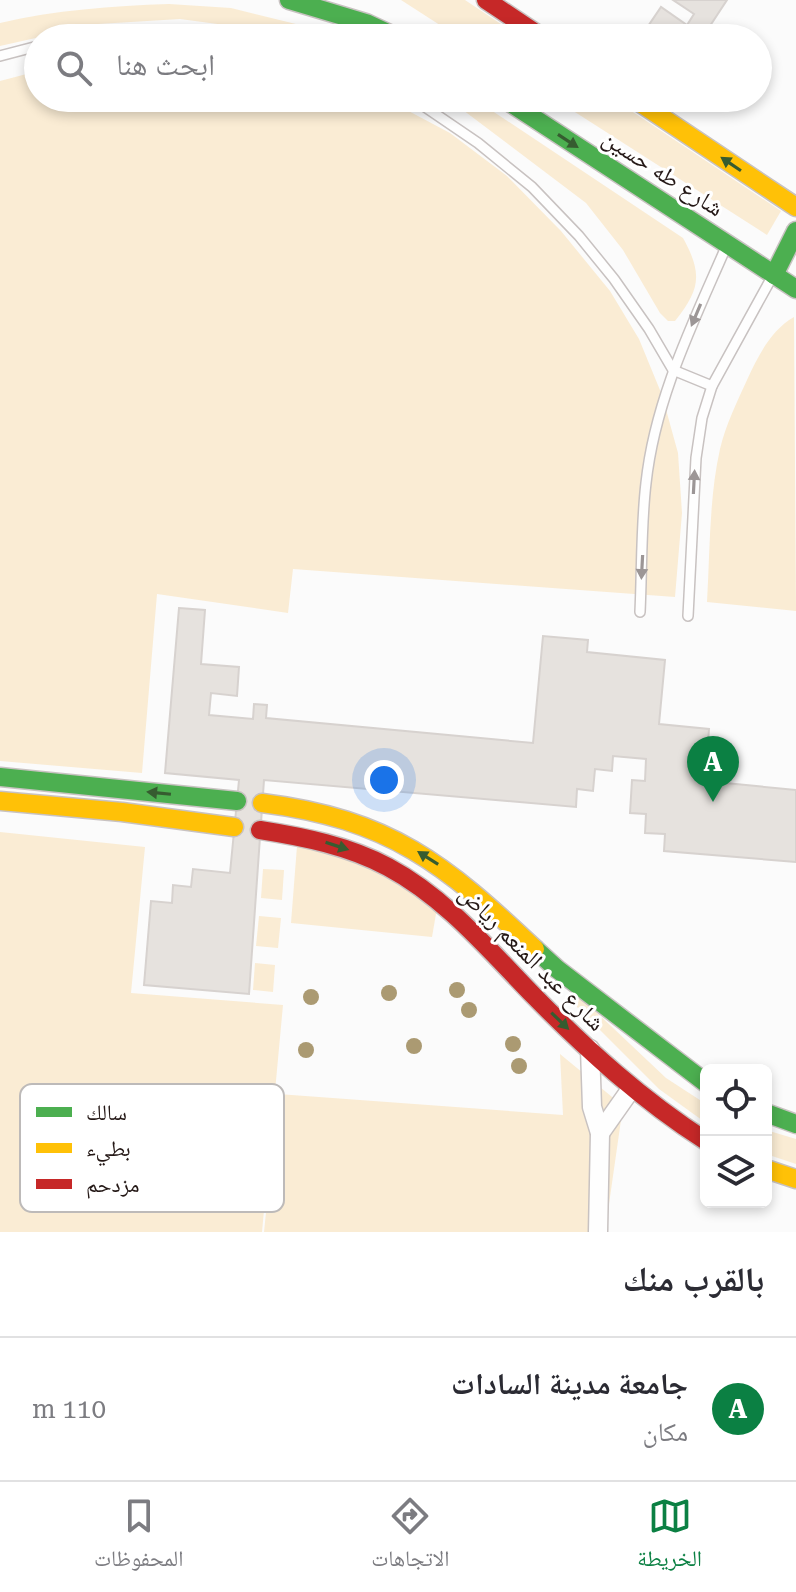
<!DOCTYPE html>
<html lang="ar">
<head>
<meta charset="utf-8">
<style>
	body { margin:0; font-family:"Roboto Serif","Noto Naskh Arabic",serif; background:#f7f7f7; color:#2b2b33; direction:rtl }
	.controls { position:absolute; right:24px; bottom:24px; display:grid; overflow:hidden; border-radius:12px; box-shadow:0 4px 12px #0003 }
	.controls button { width:72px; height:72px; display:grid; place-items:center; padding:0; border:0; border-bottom:2px solid #e1e1e2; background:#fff; color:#2b2b33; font:40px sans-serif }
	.you { position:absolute; left:384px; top:780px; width:28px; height:28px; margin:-20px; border:6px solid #fff; border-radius:50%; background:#1a73e8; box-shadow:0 0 0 12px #1a73e833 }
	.badge { display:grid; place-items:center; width:52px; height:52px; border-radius:50%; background:#0b8043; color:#fff; font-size:26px; font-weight:700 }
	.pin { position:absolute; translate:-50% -66px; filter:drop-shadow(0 2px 4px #0008) }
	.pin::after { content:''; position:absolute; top:42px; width:28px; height:24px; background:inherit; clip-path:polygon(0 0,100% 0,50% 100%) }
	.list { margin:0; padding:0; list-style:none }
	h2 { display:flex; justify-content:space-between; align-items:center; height:104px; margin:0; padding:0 32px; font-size:34px }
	h2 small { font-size:26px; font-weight:400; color:#7c7c81 }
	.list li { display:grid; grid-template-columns:52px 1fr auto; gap:24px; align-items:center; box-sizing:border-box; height:144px; padding:0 32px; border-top:2px solid #e1e1e2 }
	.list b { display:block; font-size:30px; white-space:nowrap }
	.list p { margin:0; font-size:26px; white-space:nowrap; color:#7c7c81 }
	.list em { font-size:26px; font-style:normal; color:#7c7c81 }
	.icon { flex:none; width:44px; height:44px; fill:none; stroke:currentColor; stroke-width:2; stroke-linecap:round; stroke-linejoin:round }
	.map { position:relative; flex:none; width:796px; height:1232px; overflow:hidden; direction:ltr }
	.search { position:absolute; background:#fff; box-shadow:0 4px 12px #0003; left:24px; right:24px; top:24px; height:88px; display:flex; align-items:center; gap:20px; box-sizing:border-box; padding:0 28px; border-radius:44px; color:#7c7c81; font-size:30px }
	.sheet { height:248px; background:#fff }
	nav { display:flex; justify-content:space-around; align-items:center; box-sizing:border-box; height:112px; border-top:2px solid #e1e1e2; background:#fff; font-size:22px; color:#7c7c81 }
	nav a { display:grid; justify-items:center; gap:4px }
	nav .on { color:#0b8043 }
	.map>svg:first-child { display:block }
</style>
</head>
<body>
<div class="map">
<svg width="796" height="1232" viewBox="0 0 796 1232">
	<rect width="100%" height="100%" fill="#fbfbfb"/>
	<g fill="#faecd4">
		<polygon points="401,0 465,0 522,38 460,38"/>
		<path d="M169,4L231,8L353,38H291L255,29L180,19L98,24L0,46V23C55,10 112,6 169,4Z"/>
		<polygon points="38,71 38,98 384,98 450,133 507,176 561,231 610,291 639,339 662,395 678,453 682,513 675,597 293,569 288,613 157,594 142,773 0,761 0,81"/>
		<path d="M447,98H473L683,238C703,274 700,290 675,321H668L660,313L623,250L586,203Z"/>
		<polygon points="553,98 612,98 781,211 767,235"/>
		<path d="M794,317L796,611L707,602C710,552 709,498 720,449C726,424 737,402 747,380C758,356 771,330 794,317Z"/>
		<polygon points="0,832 145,847 131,993 283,1005 262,1232 0,1232"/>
		<polygon points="297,846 354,858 437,908 432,937 291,923"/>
		<polygon points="263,869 284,870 282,900 261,898"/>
		<polygon points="259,916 281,918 278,948 256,946"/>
		<polygon points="255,963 275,965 273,992 253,990"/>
		<polygon points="576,993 666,1078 706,1104 706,1123 659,1089 570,1000"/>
		<polygon points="560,1054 623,1106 605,1232 264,1232 278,1094 563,1115"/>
		<polygon points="766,1130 796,1139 796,1164 766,1154"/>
	</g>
	<g fill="#e6e2de" stroke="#d7d2cf" stroke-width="2">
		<polygon points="673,0 727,0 702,38 640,38 661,7 687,25 694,14"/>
		<polygon points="179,608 205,610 201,664 239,667 237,696 211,693 209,715 253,719 254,704 267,705 266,718 533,743 543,636 588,640 587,652 665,660 659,724 709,729 705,781 796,790 796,862 664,851 665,834 645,833 646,814 630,813 632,780 645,781 646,759 613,756 612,771 595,769 593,791 577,789 576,807 264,780 249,994 144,985 151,901 172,903 173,885 191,887 193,869 230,873 239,780 165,773"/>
	</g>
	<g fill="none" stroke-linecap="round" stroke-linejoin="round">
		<defs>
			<g id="lane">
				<polyline points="87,38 214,38"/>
				<polyline points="0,56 38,46"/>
				<polyline points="412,98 478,143 532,187 579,236 614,279 649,329 673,370 712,386"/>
				<path d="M640,612C642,569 641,525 646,483C655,399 693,323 726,247"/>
				<polyline points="688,616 696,458 702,418 712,386 772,277"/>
			</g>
			<g id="street">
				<polyline points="590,1049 592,1107 600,1133 598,1232"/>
				<polyline points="600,1133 631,1089"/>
			</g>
			<g id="fast">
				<polyline points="289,0 366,23 398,38"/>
				<polyline points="503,98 796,289"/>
				<polyline points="774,275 796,231"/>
				<polyline points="0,777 237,801"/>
				<polyline points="535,949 557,969 706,1083"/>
				<polyline points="766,1113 796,1124"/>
			</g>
			<g id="slow">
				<polyline points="633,98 796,207"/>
				<polyline points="0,801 122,812 234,827"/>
				<path d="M262,803C390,819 445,864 535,949"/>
				<polyline points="766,1169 796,1179"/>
			</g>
			<g id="jam">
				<polyline points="486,0 543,38"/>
				<path d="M260,830C304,837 349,846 388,867C446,898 489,950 534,996C587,1050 642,1100 706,1141"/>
			</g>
		</defs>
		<use href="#lane" stroke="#c8c2c1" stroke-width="12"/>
		<use href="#street" stroke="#c8c2c1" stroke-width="21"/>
		<use href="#fast" stroke="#c8c2c1" stroke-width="21"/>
		<use href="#slow" stroke="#c8c2c1" stroke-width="21"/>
		<use href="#jam" stroke="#c8c2c1" stroke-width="21"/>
		<use href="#lane" stroke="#fefefe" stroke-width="9"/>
		<use href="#street" stroke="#fefefe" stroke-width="18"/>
		<use href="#fast" stroke="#4caf50" stroke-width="18"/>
		<use href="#slow" stroke="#ffc107" stroke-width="18"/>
		<use href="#jam" stroke="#c62828" stroke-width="18"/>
	</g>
	<g fill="#ab9a72">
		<circle cx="457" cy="990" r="8"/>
		<circle cx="389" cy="993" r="8"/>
		<circle cx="311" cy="997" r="8"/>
		<circle cx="469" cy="1010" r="8"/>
		<circle cx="513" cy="1044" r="8"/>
		<circle cx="414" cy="1046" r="8"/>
		<circle cx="306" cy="1050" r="8"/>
		<circle cx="519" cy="1066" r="8"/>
	</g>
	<defs><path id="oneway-solid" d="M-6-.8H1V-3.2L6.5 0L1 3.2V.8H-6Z" transform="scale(2)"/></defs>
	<g fill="#365c30">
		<use href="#oneway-solid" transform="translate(568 141) rotate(33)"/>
		<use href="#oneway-solid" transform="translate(731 164) rotate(-146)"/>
		<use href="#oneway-solid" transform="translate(159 793) rotate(-174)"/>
		<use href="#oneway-solid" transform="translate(337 846) rotate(18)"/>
		<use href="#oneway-solid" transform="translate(428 858) rotate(-148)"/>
		<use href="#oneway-solid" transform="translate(560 1021) rotate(44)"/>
	</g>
	<g fill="#9c9696">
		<use href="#oneway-solid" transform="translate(696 315) rotate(113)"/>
		<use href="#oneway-solid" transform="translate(694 482) rotate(-87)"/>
		<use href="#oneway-solid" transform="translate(642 567) rotate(93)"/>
	</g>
	<g text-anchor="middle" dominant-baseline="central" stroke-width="6" stroke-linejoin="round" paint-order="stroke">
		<g font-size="24" fill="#241816" stroke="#fff">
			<text transform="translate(663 173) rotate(33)">شارع طه حسين</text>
			<text transform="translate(532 958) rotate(45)">شارع عبد المنعم رياض</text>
		</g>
	</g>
	<rect x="20" y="1084" width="264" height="128" rx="12" fill="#fff" stroke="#bdbab9" stroke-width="2"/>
	<rect x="36" y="1107" width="36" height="10" fill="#4caf50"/>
	<rect x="36" y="1143" width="36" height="10" fill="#ffc107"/>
	<rect x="36" y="1179" width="36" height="10" fill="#c62828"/>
	<g font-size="22" fill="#241816">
		<text x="86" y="1120">سالك</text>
		<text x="86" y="1156">بطيء</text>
		<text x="86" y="1192">مزدحم</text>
	</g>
</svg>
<div class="controls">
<button><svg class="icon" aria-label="locate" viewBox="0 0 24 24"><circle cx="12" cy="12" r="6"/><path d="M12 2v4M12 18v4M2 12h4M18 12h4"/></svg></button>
<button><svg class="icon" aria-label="layers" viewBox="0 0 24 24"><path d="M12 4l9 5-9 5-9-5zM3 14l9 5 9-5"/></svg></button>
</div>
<div class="you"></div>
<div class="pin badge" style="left:713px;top:802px">A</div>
<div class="search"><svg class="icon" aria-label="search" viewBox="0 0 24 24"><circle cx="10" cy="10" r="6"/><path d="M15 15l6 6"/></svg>ابحث هنا</div>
</div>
<section class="sheet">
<h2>بالقرب منك<small></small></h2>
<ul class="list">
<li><span class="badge">A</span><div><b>جامعة مدينة السادات</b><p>مكان</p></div><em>110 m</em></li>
</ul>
</section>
<nav>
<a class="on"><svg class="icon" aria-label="map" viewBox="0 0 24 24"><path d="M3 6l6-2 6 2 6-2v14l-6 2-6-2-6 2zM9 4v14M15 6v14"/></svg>الخريطة</a>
<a><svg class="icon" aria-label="directions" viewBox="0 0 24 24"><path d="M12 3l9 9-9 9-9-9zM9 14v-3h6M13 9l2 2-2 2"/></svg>الاتجاهات</a>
<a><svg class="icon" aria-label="saved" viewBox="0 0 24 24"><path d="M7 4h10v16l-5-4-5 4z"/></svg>المحفوظات</a>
</nav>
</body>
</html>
